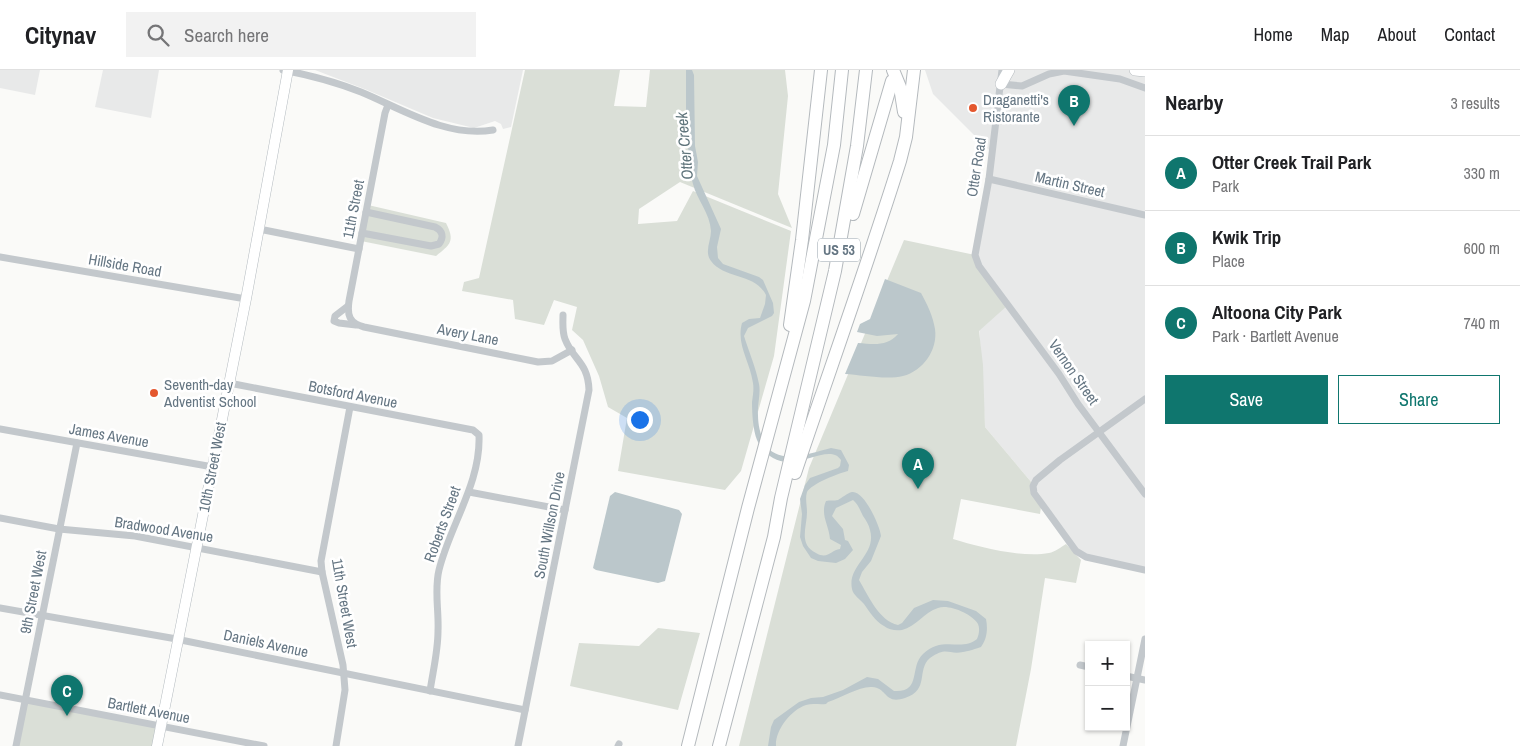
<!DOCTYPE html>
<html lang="en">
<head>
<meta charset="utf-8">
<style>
	body { margin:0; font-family:"Archivo Narrow",sans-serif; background:#f2f2f2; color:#202124 }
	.controls { position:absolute; right:15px; bottom:15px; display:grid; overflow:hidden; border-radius:0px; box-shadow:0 1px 4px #0004 }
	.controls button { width:45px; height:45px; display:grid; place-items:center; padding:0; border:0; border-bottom:1px solid #e0e0e0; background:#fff; color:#202124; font:25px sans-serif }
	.you { position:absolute; left:639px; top:349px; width:18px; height:18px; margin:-12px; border:4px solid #fff; border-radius:50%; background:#1a73e8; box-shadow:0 0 0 8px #1a73e833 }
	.badge { display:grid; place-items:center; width:32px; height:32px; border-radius:50%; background:#0f766e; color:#fff; font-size:16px; font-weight:700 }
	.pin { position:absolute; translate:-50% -41px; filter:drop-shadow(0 1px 2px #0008) }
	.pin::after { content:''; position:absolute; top:26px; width:18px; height:15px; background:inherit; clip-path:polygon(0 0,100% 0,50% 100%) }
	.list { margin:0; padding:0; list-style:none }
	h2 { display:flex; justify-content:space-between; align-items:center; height:65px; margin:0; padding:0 20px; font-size:21px }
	h2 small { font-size:16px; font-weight:400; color:#757577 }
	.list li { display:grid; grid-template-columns:32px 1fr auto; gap:15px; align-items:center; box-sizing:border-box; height:75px; padding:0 20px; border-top:1px solid #e0e0e0 }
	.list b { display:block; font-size:19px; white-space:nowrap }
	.list p { margin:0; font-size:16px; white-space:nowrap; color:#757577 }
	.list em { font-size:16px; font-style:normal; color:#757577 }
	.actions { display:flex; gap:10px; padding:15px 20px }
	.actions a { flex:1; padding:11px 0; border:1px solid #0f766e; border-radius:0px; text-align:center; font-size:18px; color:#0f766e }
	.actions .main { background:#0f766e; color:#fff }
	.icon { flex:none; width:28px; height:28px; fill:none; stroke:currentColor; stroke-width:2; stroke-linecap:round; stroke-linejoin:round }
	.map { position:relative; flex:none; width:1145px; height:676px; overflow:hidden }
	header { display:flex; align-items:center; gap:30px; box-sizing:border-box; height:70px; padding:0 25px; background:#fff; border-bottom:1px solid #e0e0e0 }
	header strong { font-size:24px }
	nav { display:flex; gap:28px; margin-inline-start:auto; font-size:18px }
	.search { width:350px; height:45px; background:#f2f2f2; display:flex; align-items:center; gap:12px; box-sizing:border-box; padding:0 18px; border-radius:0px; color:#757577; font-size:19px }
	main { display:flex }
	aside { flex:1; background:#fff }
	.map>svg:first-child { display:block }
</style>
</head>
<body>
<header>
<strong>Citynav</strong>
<div class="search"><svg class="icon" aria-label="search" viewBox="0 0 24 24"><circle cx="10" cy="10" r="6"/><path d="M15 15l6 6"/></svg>Search here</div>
<nav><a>Home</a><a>Map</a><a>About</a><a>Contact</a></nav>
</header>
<main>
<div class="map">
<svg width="1145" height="676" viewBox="0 0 1145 676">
	<rect width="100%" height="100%" fill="#fafaf8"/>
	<g fill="#e8e9e9">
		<polygon points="0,0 40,0 35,25 0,18"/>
		<polygon points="103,0 159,0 151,48 95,37"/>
		<polygon points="315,0 523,0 511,57 503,59 501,54 495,51 474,58 433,48 367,20"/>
		<polygon points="925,0 1135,0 1145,1 1145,500 1076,481 1032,413 985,357 975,185 992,83 933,24"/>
	</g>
	<g fill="#dadfd7">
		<polygon points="525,0 620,0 614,36 646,37 650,0 785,0 788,26 778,124 792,158 680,112 639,139 638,154 677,151 693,121 791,161 774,286 741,401 725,420 618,401 627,348 608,337 599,306 583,270 572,260 577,237 554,230 544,255 515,249 513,230 462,221 464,212 479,208"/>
		<path d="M368,135L446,153C455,171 451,174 436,186L361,171Z"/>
		<path d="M904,170L975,185L1008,235L979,261L983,295L985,357L1032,413L1041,437L1040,444L961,429L953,469C979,477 1022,488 1049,483C1055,482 1061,477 1066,474L1081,490L1076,513L1045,508L1031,599L1016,676H739L809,398Z"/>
		<polygon points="658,558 700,563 678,640 570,616 579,573 639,576"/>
		<polygon points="25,630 161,656 157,676 16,676"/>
	</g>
	<g fill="#bbc7cb">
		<path d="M686,0H692L694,5L695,76L698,92L697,106L721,159L717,177L718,188L723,194L759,207L763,210L773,233L774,243L772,246L748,258L744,266C749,282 756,298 759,314C761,324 757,335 758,345C758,354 760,364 764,372C777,397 810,383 831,378L841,380L849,395L848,401C839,403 811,414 807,422C805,428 807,436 807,442C807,457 798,474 816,483C828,490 831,480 840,479L841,475L830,469C829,455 820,445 826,431C830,430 834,431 838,430C842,428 847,423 852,422C864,420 880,456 881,466L871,491L862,502L859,510C868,525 879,551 898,555L902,553L914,538L933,530L948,531L976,541L986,549C988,559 987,569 981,577C978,578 966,582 963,582C948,585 947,576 930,588C916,600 930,620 905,628C884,635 888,618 872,617C860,616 841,628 828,632L826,634C820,635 813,633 806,635C791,640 775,660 776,676H768L771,657L774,650L799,632L811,628L823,627L843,620L867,607L878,609L894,621C922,623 909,597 923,584C942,565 962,582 977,569C979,564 980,559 978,554C972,544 949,534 938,538C924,542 916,557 902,560C896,561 889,560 884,556C875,551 869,541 864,534C860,529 853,525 852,519C847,495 877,485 870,460C869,455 866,450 863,446C860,440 858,434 853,430L836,438L832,446L843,459L845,470L848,471L853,480L845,489L836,493L818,491L811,488L803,476L800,467L802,444L800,429L805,415L810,408L838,398L840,396L841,390C829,372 797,402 773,388C766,384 760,377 757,370C753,360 752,343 752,332C753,325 754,319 753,313C750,291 736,275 742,253L749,249L760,248L765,234L766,225C755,203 724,209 711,191C704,182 711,171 711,161C710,143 697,130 693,114C691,109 692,104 690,98L686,96L689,89L686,47Z"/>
		<path d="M885,209L921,223C927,234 933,246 935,259C938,280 923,301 903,306C887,310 861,305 845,304L858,273C873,274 887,277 898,264L877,266L857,262L860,254L870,249Z"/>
		<polygon points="615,422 679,440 682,444 665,511 658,513 596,500 593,498 610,426"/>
	</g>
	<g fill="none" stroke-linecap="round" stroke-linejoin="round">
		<defs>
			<polyline id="secondary" points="157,676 246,229 288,0"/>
			<g id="primary">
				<polyline points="1135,0 1145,1"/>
				<polyline points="1001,14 1009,0"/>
			</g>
			<g id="highway">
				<polyline points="893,0 900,17 904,42"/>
				<polyline points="853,144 892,11"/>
				<polyline points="790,255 802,170 821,0"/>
				<path d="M795,403C830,299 867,196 900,91L906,67L914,0"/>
				<polyline points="688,676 748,438 804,231 834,75 842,0"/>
				<polyline points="719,676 774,467 781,428 835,201 857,76 866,0"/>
			</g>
		</defs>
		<use href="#secondary" stroke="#b3babf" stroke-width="11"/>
		<use href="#primary" stroke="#b5babe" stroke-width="12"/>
		<use href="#highway" stroke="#b4b9bd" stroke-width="14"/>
		<g stroke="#c3c8cc" stroke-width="7">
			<path d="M283,0C309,5 336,12 361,22C402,39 447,68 493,60"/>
			<polyline points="1002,0 989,109 975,185 979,196 1059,304 1078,334 1145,424"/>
			<polyline points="1001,14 1022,16 1049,4 1064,1 1120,9 1145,18"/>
			<path d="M388,35L385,43L349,231C347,245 349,253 364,257L538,292L552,291L572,280"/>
			<polyline points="989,109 1145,145"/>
			<polyline points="259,159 359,179"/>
			<path d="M362,163L431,176L439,174C444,167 443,161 435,157L366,142"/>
			<polyline points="0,187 246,229"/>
			<polyline points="348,236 335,246 334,251 339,253 356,255"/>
			<path d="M229,313L473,360L479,365C481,413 450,455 439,500C434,520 439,540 438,561C438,581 433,601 430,621"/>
			<polyline points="1145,329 1060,390 1036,410 1033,416 1034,423 1076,481 1086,487 1145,500"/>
			<polyline points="0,359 213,397"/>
			<polyline points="469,422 565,440"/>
			<polyline points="0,448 59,459 135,466 322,502"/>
			<polyline points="0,538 171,568 525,640"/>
			<polyline points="1080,595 1089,597"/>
			<polyline points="1126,606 1145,610"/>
			<polyline points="0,625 264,676"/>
			<polyline points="16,676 77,373"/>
			<polyline points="336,676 345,620 343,595 322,502 321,491 350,337"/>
			<path d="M518,676L589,320C588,292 573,290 565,269C562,261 563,253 563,245"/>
			<polyline points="618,676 619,674"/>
			<polyline points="1123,676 1145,569"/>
		</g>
		<use href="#secondary" stroke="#fff" stroke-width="10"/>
		<use href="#primary" stroke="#fff" stroke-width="11"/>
		<use href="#highway" stroke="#fff" stroke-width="12"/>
	</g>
	<g fill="#e4572e" stroke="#fff" stroke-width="2">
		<circle cx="973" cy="38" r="5"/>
		<circle cx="154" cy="323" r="5"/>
	</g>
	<g text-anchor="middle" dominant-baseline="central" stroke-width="5" stroke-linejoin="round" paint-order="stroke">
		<rect fill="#fff" stroke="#939fa8" stroke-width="1" x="818" y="168.5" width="42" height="23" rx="4"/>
		<g font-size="14" font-weight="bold" fill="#657683">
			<text x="839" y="180">US 53</text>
		</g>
		<g font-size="15" fill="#657683" stroke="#fff" text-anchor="start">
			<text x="983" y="29">Draganetti's<tspan x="983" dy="17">Ristorante</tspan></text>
			<text x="164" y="314">Seventh-day<tspan x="164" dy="17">Adventist School</tspan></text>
		</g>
		<g font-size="15" fill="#657683" stroke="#fff">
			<text transform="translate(976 97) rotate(-81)">Otter Road</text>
			<text transform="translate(1070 114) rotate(13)">Martin Street</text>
			<text transform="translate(353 139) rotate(-79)">11th Street</text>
			<text transform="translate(125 195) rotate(10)">Hillside Road</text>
			<text transform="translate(468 264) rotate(11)">Avery Lane</text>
			<text transform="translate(1074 302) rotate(55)">Vernon Street</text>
			<text transform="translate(353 324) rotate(11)">Botsford Avenue</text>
			<text transform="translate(109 365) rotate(10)">James Avenue</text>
			<text transform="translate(212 397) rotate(-79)">10th Street West</text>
			<text transform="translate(442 454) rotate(-70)">Roberts Street</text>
			<text transform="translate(549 455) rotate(-79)">South Willson Drive</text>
			<text transform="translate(164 459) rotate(9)">Bradwood Avenue</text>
			<text transform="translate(33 522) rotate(-79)">9th Street West</text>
			<text transform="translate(345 533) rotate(80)">11th Street West</text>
			<text transform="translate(266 573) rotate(12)">Daniels Avenue</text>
			<text transform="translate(149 640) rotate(11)">Bartlett Avenue</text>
		</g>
		<g font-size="16" font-style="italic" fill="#60757c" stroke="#fff">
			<text transform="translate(684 76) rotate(-95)">Otter Creek</text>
		</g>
	</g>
</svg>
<div class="controls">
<button>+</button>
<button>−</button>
</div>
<div class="you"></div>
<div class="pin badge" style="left:918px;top:419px">A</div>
<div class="pin badge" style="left:1074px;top:56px">B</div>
<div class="pin badge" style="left:67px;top:646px">C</div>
</div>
<aside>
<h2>Nearby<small>3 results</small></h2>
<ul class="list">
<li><span class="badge">A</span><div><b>Otter Creek Trail Park</b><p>Park</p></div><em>330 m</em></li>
<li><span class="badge">B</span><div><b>Kwik Trip</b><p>Place</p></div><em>600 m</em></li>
<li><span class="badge">C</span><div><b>Altoona City Park</b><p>Park · Bartlett Avenue</p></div><em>740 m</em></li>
</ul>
<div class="actions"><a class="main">Save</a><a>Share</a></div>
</aside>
</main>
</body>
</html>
